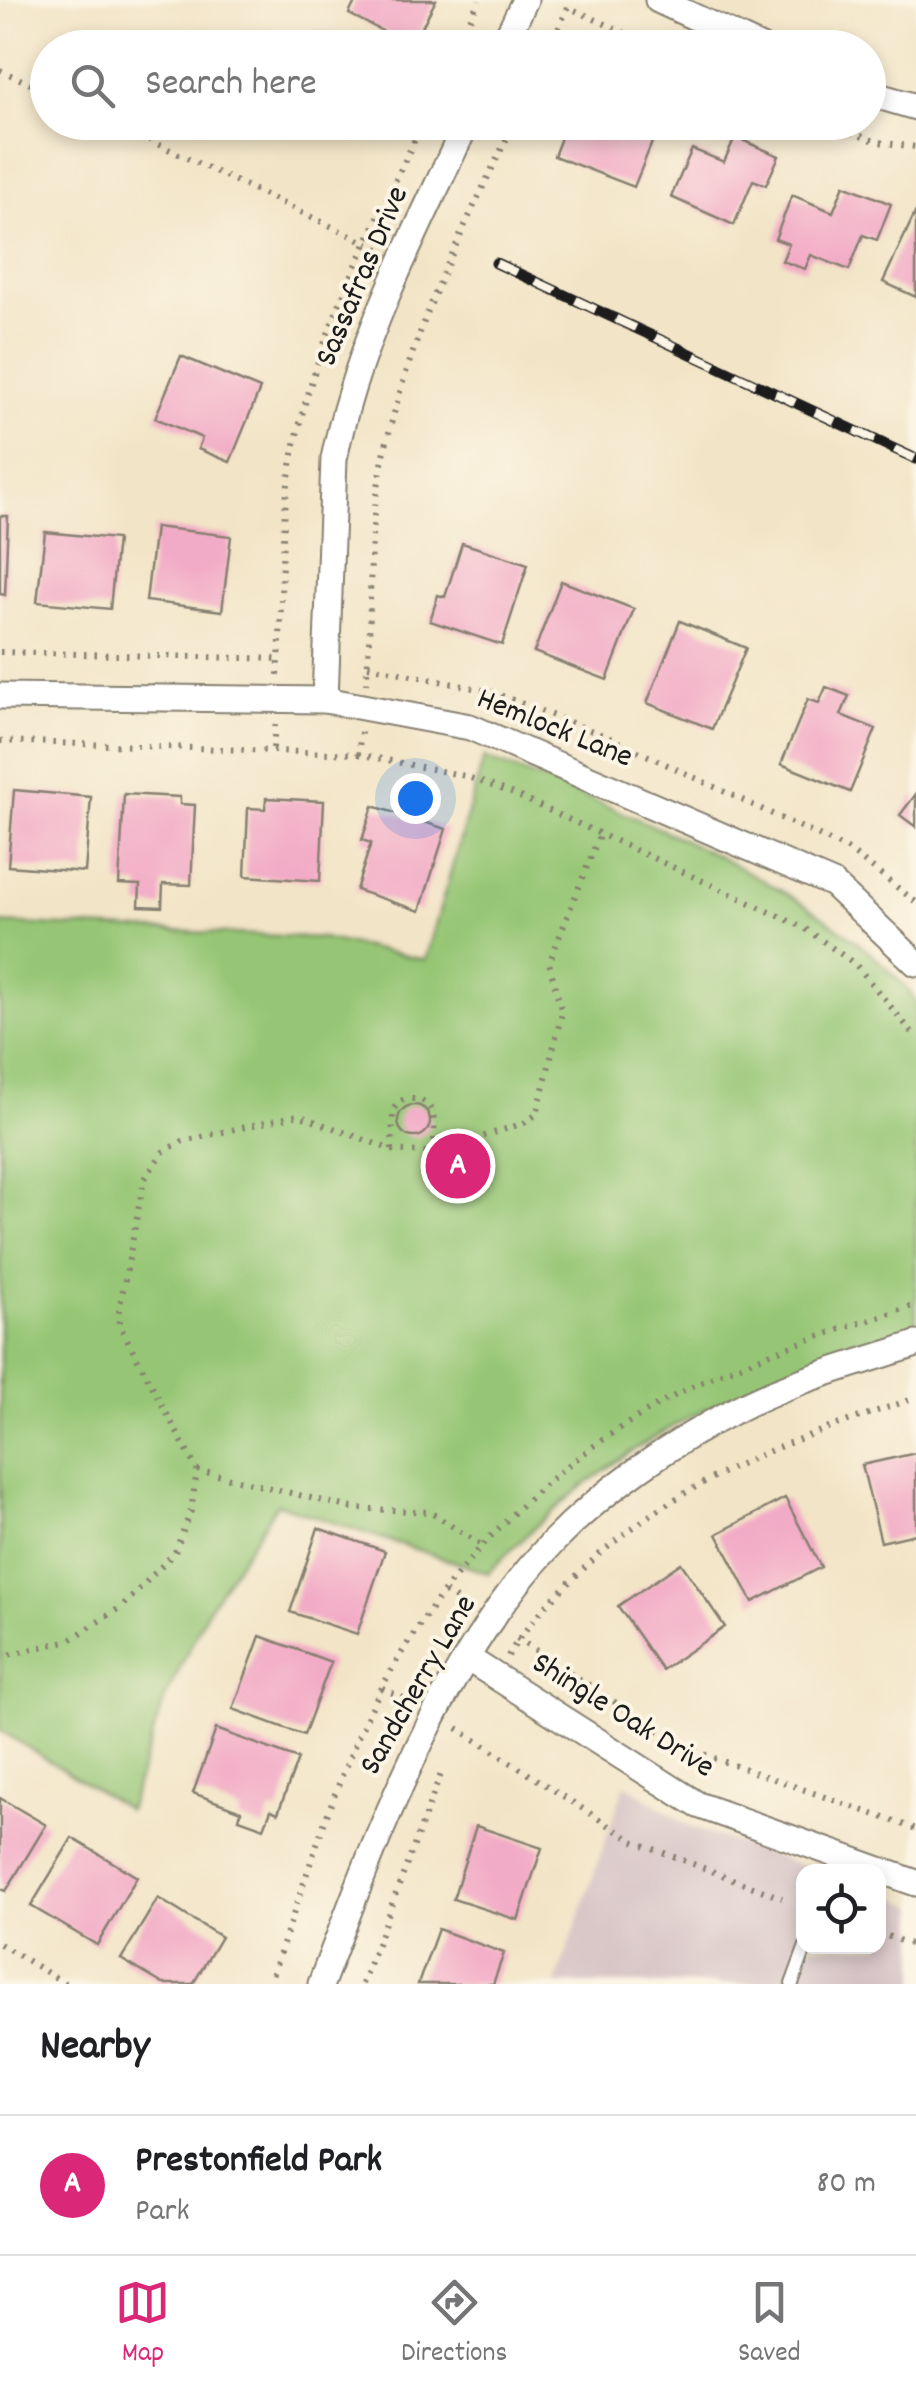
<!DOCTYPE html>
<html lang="en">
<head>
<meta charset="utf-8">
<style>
	body { margin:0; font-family:Dekko,sans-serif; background:#f2f2f2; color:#202124 }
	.controls { position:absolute; right:30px; bottom:30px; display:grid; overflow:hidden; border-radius:20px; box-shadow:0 5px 15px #0003 }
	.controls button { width:90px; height:90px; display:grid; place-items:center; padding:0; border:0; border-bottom:2px solid #e0e0e0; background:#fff; color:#202124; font:50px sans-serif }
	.you { position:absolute; left:415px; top:798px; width:35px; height:35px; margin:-25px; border:8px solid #fff; border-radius:50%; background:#1a73e8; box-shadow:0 0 0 15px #1a73e833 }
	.badge { display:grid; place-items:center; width:65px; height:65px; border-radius:50%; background:#db2777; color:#fff; font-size:32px; font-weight:700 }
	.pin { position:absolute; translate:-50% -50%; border:5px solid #fff; box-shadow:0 2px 10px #0006 }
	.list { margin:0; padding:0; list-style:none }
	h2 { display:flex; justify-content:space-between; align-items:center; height:130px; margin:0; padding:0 40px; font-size:42px }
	h2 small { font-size:32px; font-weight:400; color:#757577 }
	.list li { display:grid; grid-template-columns:65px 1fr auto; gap:30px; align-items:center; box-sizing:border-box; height:140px; padding:0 40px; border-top:2px solid #e0e0e0 }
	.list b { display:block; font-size:38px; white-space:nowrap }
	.list p { margin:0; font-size:32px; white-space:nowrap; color:#757577 }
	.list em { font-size:32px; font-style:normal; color:#757577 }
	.icon { flex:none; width:55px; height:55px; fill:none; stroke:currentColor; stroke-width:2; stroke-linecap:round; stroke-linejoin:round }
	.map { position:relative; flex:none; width:916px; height:1984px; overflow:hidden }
	.search { position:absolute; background:#fff; box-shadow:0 5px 15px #0003; left:30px; right:30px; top:30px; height:110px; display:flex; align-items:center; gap:25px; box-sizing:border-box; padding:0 35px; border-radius:55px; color:#757577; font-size:38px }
	.sheet { height:270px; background:#fff }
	nav { display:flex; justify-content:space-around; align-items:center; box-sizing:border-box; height:140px; border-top:2px solid #e0e0e0; background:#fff; font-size:28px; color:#757577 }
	nav a { display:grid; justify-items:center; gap:5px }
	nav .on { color:#db2777 }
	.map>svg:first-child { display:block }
</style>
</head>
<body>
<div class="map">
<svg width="916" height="1984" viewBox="0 0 916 1984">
	<rect width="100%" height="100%" fill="#fcf5e5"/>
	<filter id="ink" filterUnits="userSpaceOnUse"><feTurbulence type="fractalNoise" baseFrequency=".01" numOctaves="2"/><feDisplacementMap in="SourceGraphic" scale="20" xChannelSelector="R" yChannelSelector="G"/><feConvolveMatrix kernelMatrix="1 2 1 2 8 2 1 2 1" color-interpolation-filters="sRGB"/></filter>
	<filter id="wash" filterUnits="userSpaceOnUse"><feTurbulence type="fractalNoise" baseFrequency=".0048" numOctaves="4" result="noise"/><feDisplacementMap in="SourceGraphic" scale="40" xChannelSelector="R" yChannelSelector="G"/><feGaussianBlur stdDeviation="2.25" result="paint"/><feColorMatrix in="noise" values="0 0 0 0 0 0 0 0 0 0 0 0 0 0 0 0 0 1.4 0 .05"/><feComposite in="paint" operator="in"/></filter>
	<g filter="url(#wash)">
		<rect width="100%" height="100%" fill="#f2e4c6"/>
		<polygon fill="#d2bec2" points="625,1784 692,1828 818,1871 804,1872 804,1946 878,1946 879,1892 916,1906 916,1984 556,1984"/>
		<path fill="#96c675" stroke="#597148" stroke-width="2.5" d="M484,758C612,805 835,892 916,1001V1330C734,1387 622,1433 488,1573L277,1504L208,1609L164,1701L128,1810L0,1730V923L322,938L425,960Z"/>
		<g id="blocks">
			<g fill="#f2abc6">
				<polygon points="356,0 436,0 412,46 349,14"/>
				<polygon points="567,122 639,122 657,130 634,187 554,156"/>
				<polygon points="735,137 779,156 766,185 753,180 734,225 671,197 692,149 724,162"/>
				<polygon points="844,185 891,204 877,240 863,235 849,270 811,255 805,269 782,261 789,244 775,239 792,195 833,212"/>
				<polygon points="916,211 916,297 883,282"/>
				<polygon points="181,356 260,389 230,462 198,449 202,438 155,418"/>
				<polygon points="0,516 8,516 5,595 0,594"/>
				<polygon points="155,527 231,536 222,611 146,601"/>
				<polygon points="45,532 117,539 110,609 37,602"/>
				<polygon points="462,543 528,564 502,645 430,621 438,595 445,597"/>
				<polygon points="561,581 634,609 607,680 534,652"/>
				<polygon points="680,621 746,648 712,729 647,703"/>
				<polygon points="826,687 849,696 841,715 876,729 850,792 781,764 808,699 819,703"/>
				<polygon points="14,790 91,797 85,872 8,866"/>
				<polygon points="124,794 180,797 180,804 195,805 191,885 163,884 162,907 139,906 140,885 119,884"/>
				<polygon points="916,794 916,827 900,815"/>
				<polygon points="266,798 324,801 320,881 245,876 248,808 265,809"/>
				<polygon points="373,806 446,829 420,911 356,890 371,843 362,840"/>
				<circle cx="414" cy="1121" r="16"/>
				<polygon points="916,1453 916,1534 881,1542 862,1465"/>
				<polygon points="785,1498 821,1567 753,1602 717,1534"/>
				<polygon points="318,1528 385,1551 357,1634 290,1612"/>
				<polygon points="681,1563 725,1627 662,1670 618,1606"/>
				<polygon points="260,1636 331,1662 304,1735 233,1709"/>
				<polygon points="216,1729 298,1759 278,1813 271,1810 264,1828 239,1819 241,1811 193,1793"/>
				<polygon points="0,1798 46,1825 6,1891 0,1888"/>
				<polygon points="476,1826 542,1848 518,1920 453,1899"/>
				<polygon points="72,1838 137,1877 97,1945 31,1906"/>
				<polygon points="158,1898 221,1937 193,1984 163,1984 121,1959"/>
				<polygon points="438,1929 504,1953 493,1984 418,1984"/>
			</g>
		</g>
	</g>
	<g filter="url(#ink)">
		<use href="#blocks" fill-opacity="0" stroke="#878071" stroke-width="2.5"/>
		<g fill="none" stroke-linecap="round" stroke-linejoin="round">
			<defs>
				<polyline id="service" points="792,1984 806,1946"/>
				<g id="minor">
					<polyline points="658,0 761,48"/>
					<polyline points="502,48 525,0"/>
					<polyline points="868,93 916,107"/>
					<polyline points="0,696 325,700 470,727 833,884 916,963"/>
					<path d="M325,700L334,459C358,339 416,233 467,122"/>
					<polyline points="467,1658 698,1805 916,1883"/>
					<path d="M321,1984C377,1836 442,1658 553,1542C604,1489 672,1443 737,1409C793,1380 857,1364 916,1344"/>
				</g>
			</defs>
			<use href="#service" stroke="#878071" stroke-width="16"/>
			<use href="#minor" stroke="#878071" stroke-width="29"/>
			<g stroke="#878071" stroke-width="6" stroke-dasharray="2.5 8" stroke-linecap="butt">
				<polyline points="457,48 479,0"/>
				<polyline points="550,48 568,7 658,48"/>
				<polyline points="0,70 48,92"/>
				<polyline points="111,122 379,249"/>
				<polyline points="821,122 878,142 916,147"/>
				<polyline points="0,652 280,659"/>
				<polyline points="368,666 492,692 608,737 849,850 916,902"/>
				<path d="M278,675C283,610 279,542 289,477C309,349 369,238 423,122"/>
				<path d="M366,684C372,628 368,572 374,516C390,376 453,247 515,122"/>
				<polyline points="0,741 358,754 361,732"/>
				<polyline points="273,748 275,725"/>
				<polyline points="358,754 465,776 509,792 803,927 855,964 916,1037"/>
				<path d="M392,1150L393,1110C398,1102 403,1098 413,1099C441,1099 434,1135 433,1153"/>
				<polyline points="197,1470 352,1508 430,1512 481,1545"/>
				<polyline points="445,1592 462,1603"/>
				<polyline points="517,1638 656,1729 708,1756 916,1829"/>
				<path d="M508,1656C526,1625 552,1599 578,1574C678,1478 787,1441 916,1398"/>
				<polyline points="0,1657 70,1640 124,1605 175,1552 191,1511 197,1470 120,1326 119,1311 144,1180 163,1152 183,1141 298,1115 392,1150 433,1153 524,1123 537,1114 562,1013 549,963 601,831"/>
				<polyline points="382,1688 403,1698"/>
				<polyline points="457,1728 633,1841 782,1898"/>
				<polyline points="878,1933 916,1946"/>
				<polyline points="0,1944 66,1984"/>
				<path d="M269,1984C304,1888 332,1784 379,1693C457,1544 588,1426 743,1364C800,1341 858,1324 916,1305"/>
				<polyline points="362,1984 442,1771"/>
			</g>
			<use href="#service" stroke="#fff" stroke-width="12"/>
			<use href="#minor" stroke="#fff" stroke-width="25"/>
			<defs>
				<polyline id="rail" points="496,263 916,459"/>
			</defs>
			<use href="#rail" stroke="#1c1c1c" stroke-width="11"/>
			<use href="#rail" stroke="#fcf5e5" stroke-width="8" stroke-dasharray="22" stroke-linecap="butt"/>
		</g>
	</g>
	<g text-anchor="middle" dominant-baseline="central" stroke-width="8" stroke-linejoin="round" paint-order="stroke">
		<g font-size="32" fill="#1c1c1c" stroke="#fcf5e5">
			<text transform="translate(364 277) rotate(-67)">Sassafras Drive</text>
			<text transform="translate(554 730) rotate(22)">Hemlock Lane</text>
			<text transform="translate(420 1686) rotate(-60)">Sandcherry Lane</text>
			<text transform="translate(622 1717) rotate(32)">Shingle Oak Drive</text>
		</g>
	</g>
</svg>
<div class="controls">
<button><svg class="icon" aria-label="locate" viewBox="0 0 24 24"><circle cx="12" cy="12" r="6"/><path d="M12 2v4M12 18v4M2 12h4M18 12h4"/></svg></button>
</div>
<div class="you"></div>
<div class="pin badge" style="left:458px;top:1166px">A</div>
<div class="search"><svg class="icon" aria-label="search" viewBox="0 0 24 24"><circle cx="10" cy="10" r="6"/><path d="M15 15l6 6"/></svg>Search here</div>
</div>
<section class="sheet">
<h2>Nearby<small></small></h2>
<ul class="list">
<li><span class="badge">A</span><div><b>Prestonfield Park</b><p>Park</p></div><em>80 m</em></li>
</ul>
</section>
<nav>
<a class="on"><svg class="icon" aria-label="map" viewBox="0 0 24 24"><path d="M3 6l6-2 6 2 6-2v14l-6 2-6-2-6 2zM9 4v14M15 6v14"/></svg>Map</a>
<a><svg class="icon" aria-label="directions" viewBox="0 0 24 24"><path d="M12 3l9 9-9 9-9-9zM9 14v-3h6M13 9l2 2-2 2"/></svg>Directions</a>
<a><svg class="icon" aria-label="saved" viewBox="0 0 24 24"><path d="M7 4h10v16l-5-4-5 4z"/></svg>Saved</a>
</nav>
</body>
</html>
